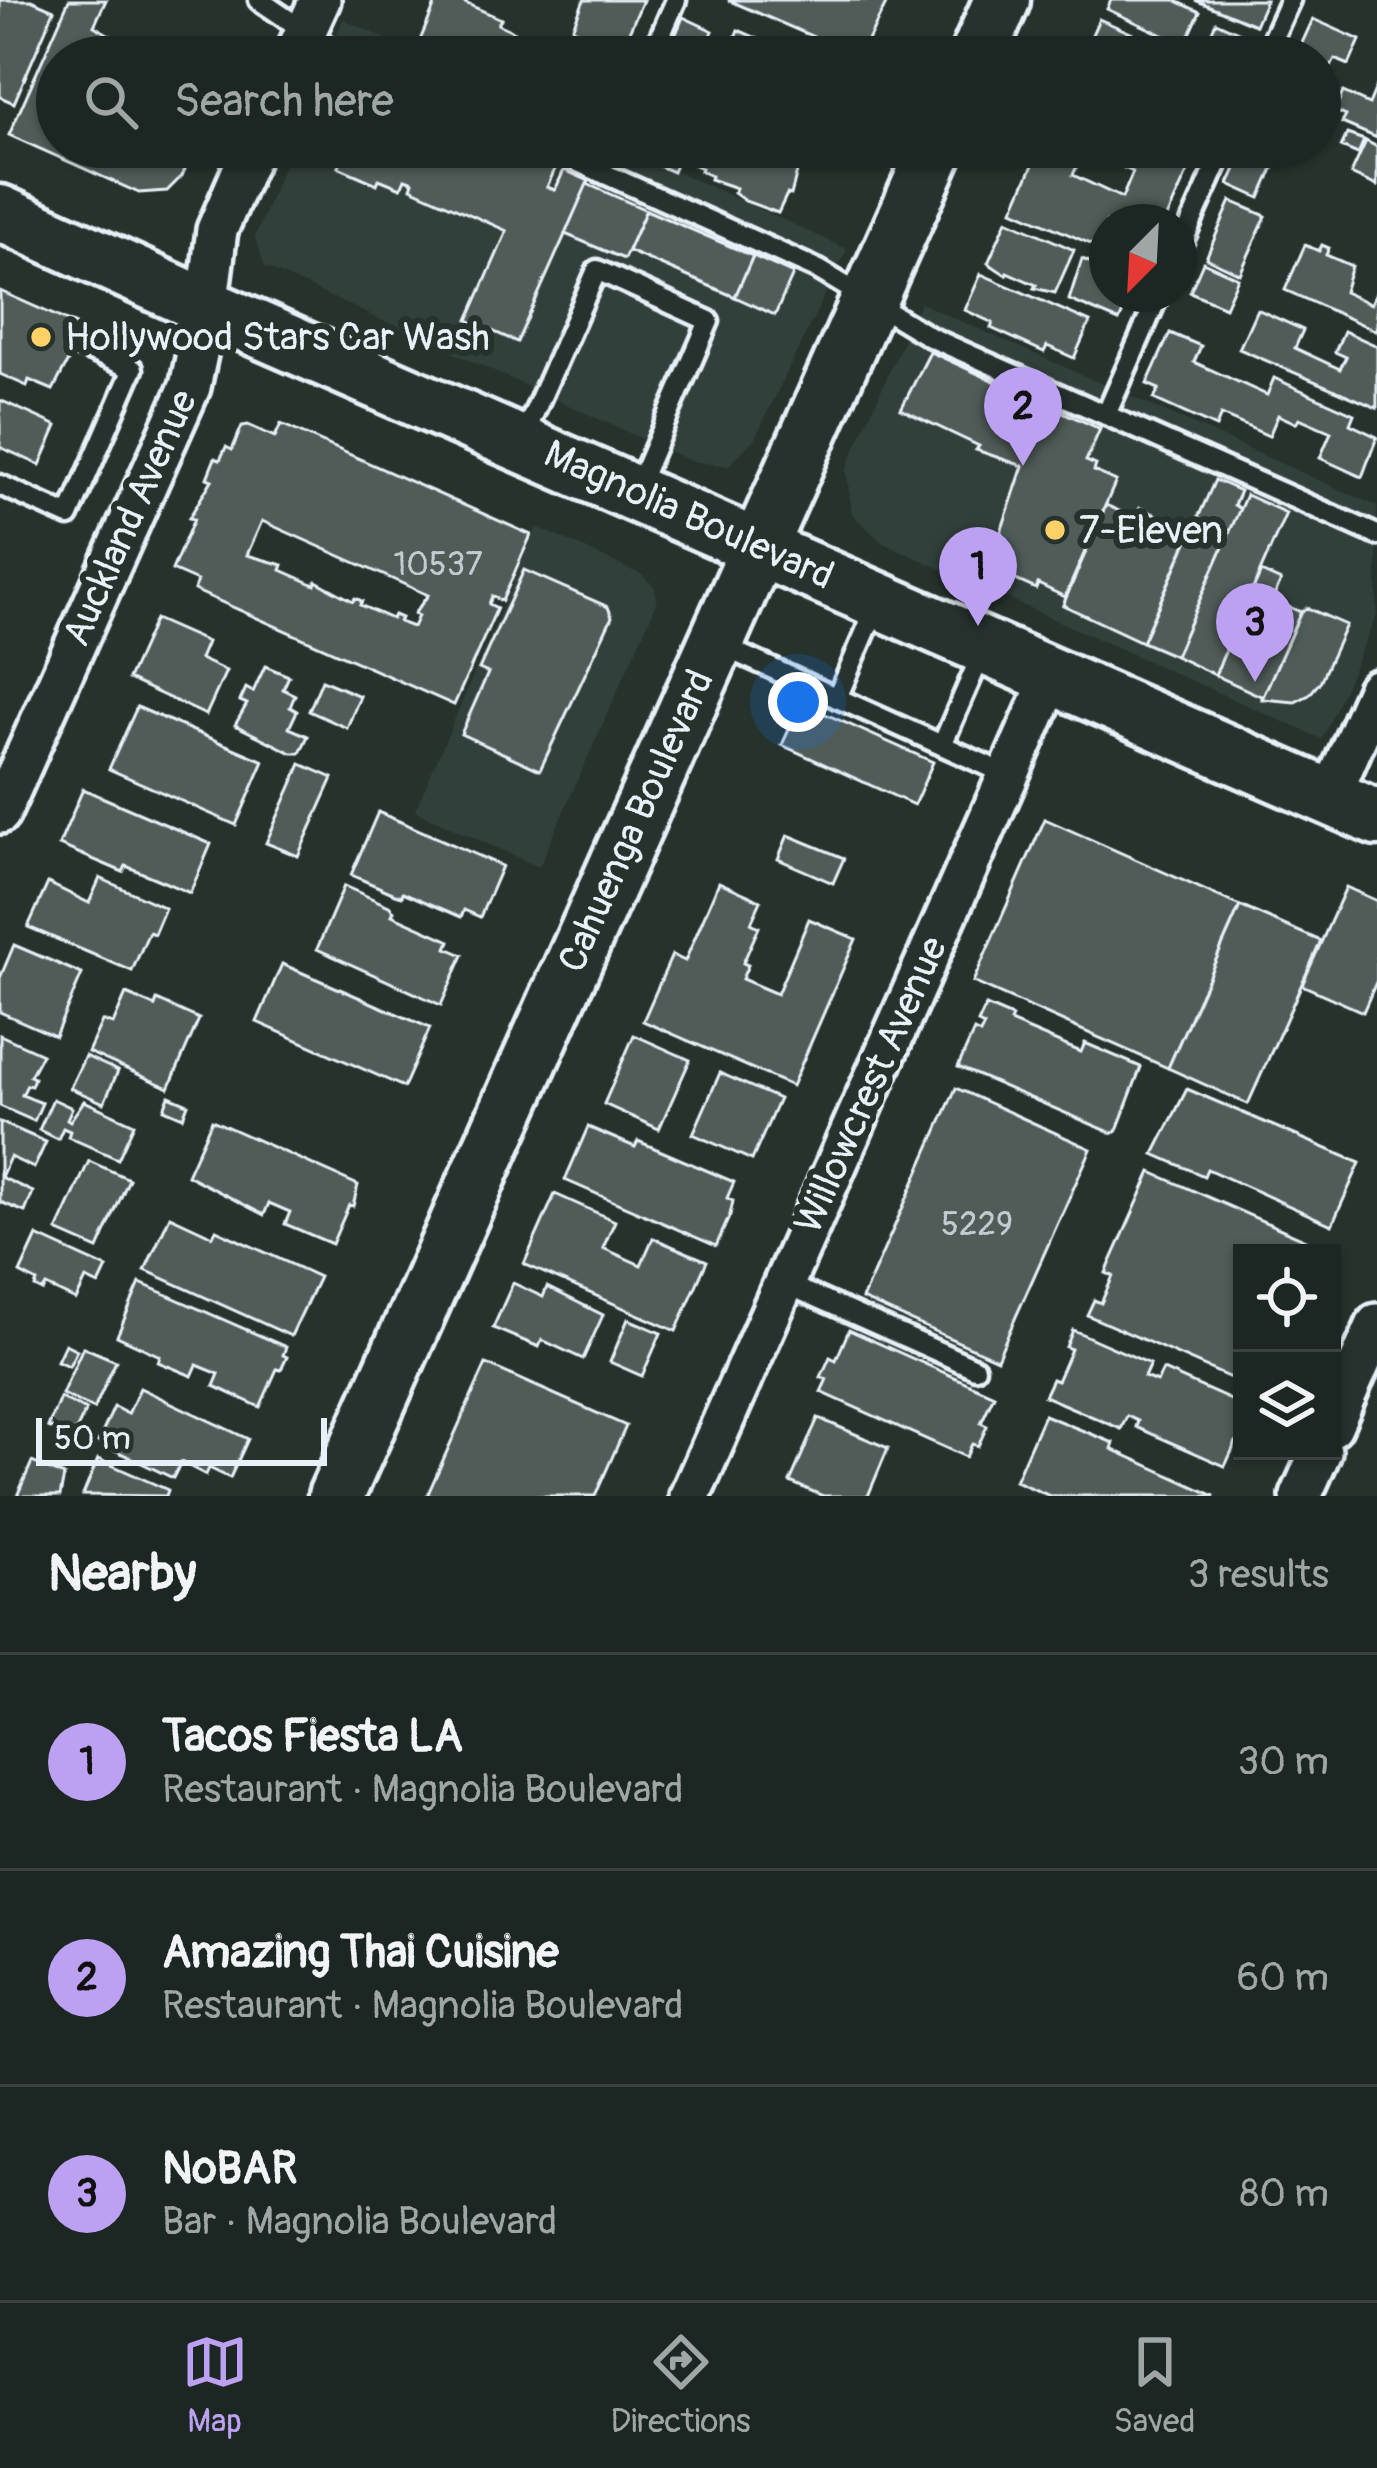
<!DOCTYPE html>
<html lang="en">
<head>
<meta charset="utf-8">
<style>
	body { margin:0; font-family:Pangolin,sans-serif; background:#29322f; color:#f1f3f6 }
	.controls { position:absolute; right:36px; bottom:36px; display:grid; overflow:hidden; border-radius:0px; box-shadow:0 3px 9px #0004 }
	.controls button { width:108px; height:108px; display:grid; place-items:center; padding:0; border:0; border-bottom:3px solid #3a4340; background:#1c2622; color:#f1f3f6; font:60px sans-serif }
	.compass { position:absolute; left:1089px; top:204px; width:108px; height:108px; border-radius:50%; background:#1c2622; box-shadow:0 3px 9px #0004; rotate:204deg }
	.scale { position:absolute; left:36px; bottom:30px; width:291px; box-sizing:border-box; padding-left:12px; border:6px solid #e8f1f8; border-top:0; font-size:33px; line-height:42px; white-space:nowrap; color:#e8f1f8; -webkit-text-stroke:9px #26332d; paint-order:stroke }
	.you { position:absolute; left:798px; top:702px; width:42px; height:42px; margin:-30px; border:9px solid #fff; border-radius:50%; background:#1a73e8; box-shadow:0 0 0 18px #1a73e833 }
	.badge { display:grid; place-items:center; width:78px; height:78px; border-radius:50%; background:#bca0f2; color:#111; font-size:39px; font-weight:700 }
	.pin { position:absolute; translate:-50% -99px; filter:drop-shadow(0 3px 6px #0008) }
	.pin::after { content:''; position:absolute; top:63px; width:42px; height:36px; background:inherit; clip-path:polygon(0 0,100% 0,50% 100%) }
	.list { margin:0; padding:0; list-style:none }
	h2 { display:flex; justify-content:space-between; align-items:center; height:156px; margin:0; padding:0 48px; font-size:51px }
	h2 small { font-size:39px; font-weight:400; color:#a0a5a5 }
	.list li { display:grid; grid-template-columns:78px 1fr auto; gap:36px; align-items:center; box-sizing:border-box; height:216px; padding:0 48px; border-top:3px solid #3a4340 }
	.list b { display:block; font-size:45px; white-space:nowrap }
	.list p { margin:0; font-size:39px; white-space:nowrap; color:#a0a5a5 }
	.list em { font-size:39px; font-style:normal; color:#a0a5a5 }
	.icon { flex:none; width:66px; height:66px; fill:none; stroke:currentColor; stroke-width:2; stroke-linecap:round; stroke-linejoin:round }
	.map { position:relative; flex:none; width:1377px; height:1496px; overflow:hidden }
	.search { position:absolute; background:#1c2622; box-shadow:0 3px 9px #0004; left:36px; right:36px; top:36px; height:132px; display:flex; align-items:center; gap:30px; box-sizing:border-box; padding:0 42px; border-radius:66px; color:#a0a5a5; font-size:45px }
	.sheet { height:804px; background:#1c2622 }
	nav { display:flex; justify-content:space-around; align-items:center; box-sizing:border-box; height:168px; border-top:3px solid #3a4340; background:#1c2622; font-size:33px; color:#a0a5a5 }
	nav a { display:grid; justify-items:center; gap:6px }
	nav .on { color:#bca0f2 }
	.map>svg:first-child { display:block }
</style>
</head>
<body>
<div class="map">
<svg width="1377" height="1496" viewBox="0 0 1377 1496">
	<rect width="100%" height="100%" fill="#26332d"/>
	<filter id="ink" filterUnits="userSpaceOnUse"><feTurbulence type="fractalNoise" baseFrequency=".00833" numOctaves="2"/><feDisplacementMap in="SourceGraphic" scale="24" xChannelSelector="R" yChannelSelector="G"/><feConvolveMatrix kernelMatrix="1 2 1 2 8 2 1 2 1" color-interpolation-filters="sRGB"/></filter>
	<g filter="url(#ink)">
		<g fill="#333f3a">
			<polygon points="343,19 425,57 328,57"/>
			<polygon points="291,147 623,147 847,249 755,438 728,466 691,461 265,267 255,237"/>
			<polygon points="920,303 1377,506 1377,615 1322,739 883,543 852,514 846,469"/>
			<polygon points="537,527 642,575 655,587 657,602 539,867 415,811"/>
		</g>
		<g fill="#505c59" stroke="#e8f1f8" stroke-width="3" fill-rule="evenodd">
			<polygon points="0,0 31,0 54,10 14,103 0,97"/>
			<polygon points="69,0 106,0 94,26 122,42 116,57 57,57 57,147 195,147 182,176 167,191 139,193 9,135"/>
			<polygon points="437,0 458,0 501,19 498,24 515,32 504,57 488,50 485,55 475,51 473,57 413,57"/>
			<polygon points="584,0 643,0 621,50 572,29"/>
			<polygon points="728,0 881,0 887,2 860,57"/>
			<polygon points="1111,0 1174,0 1200,12 1185,45 1107,9"/>
			<polygon points="1195,0 1266,0 1255,25"/>
			<polygon points="683,17 713,31 702,57 682,57 669,51"/>
			<polygon points="1099,19 1186,57 1082,57"/>
			<polygon points="1313,19 1360,40 1349,65 1335,59 1330,69 1320,64 1320,57 1297,54"/>
			<polygon points="1216,22 1249,37 1240,57 1215,57 1203,51"/>
			<polygon points="738,30 800,57 727,57"/>
			<polygon points="1377,85 1377,138 1342,123 1346,116 1335,111 1343,92 1369,104"/>
			<polygon points="1347,134 1364,140 1358,154 1341,147"/>
			<polygon points="1366,141 1377,147 1377,186 1351,174"/>
			<polygon points="322,147 511,147 556,167 547,187 555,190 564,170 589,181 517,342 468,320 507,231 411,188 413,182 405,179 401,188 379,179 377,184 338,167 341,162 320,152"/>
			<polygon points="631,147 763,147 761,152 798,168 791,195 787,194 778,213 745,201 734,193 736,188 710,179 711,176 700,171 701,168 679,158 673,172 629,153"/>
			<path d="M1041,147H1199L1165,222H1107V251L1013,210ZM1084,150L1133,172L1122,198L1073,175Z"/>
			<polygon points="1246,147 1283,147 1260,198 1229,184"/>
			<polygon points="587,184 646,210 624,259 565,234"/>
			<polygon points="1231,201 1266,216 1240,274 1206,258"/>
			<polygon points="646,210 753,256 735,297 628,251"/>
			<polygon points="1007,220 1074,250 1055,293 1034,288 1036,285 1007,272 1006,275 988,263"/>
			<polygon points="1305,245 1319,251 1322,245 1329,248 1326,255 1352,266 1344,292 1371,304 1377,290 1377,331 1285,290"/>
			<polygon points="753,256 793,274 775,315 735,297"/>
			<polygon points="1082,259 1107,269 1107,294 1131,294 1119,321 1069,300"/>
			<polygon points="1203,262 1238,278 1225,307 1190,292"/>
			<polygon points="981,274 1090,322 1074,358 1047,346 1044,352 991,328 993,323 965,310"/>
			<polygon points="0,291 85,329 53,390 29,380 27,386 0,374"/>
			<polygon points="1257,309 1303,330 1295,348 1340,369 1346,357 1335,352 1344,331 1377,346 1377,408 1239,349"/>
			<polygon points="1170,333 1201,346 1194,362 1267,395 1274,378 1354,414 1350,424 1377,437 1362,477 1320,458 1331,432 1299,418 1296,423 1278,415 1269,436 1221,415 1216,427 1154,399 1159,389 1147,384"/>
			<polygon points="930,352 1100,429 1086,461 1096,465 1094,471 1116,481 1065,597 1038,584 1036,589 989,568 1023,466 976,450 979,446 901,409"/>
			<polygon points="0,400 57,426 40,465 0,447"/>
			<path d="M281,424L531,535L502,601L492,596L489,604L497,608L454,705L194,590L197,581L172,570L194,519L189,518L212,480L207,478L215,458L220,460L226,447L232,450L242,426L248,425L275,437ZM262,521L428,595L414,614L418,616L413,627L399,622L401,618L394,615L392,619L360,605L362,601L355,598L353,601L316,581L315,585L281,570L283,565L247,555Z"/>
			<polygon points="1215,480 1240,491 1234,505 1240,509 1175,656 1142,642"/>
			<polygon points="1246,495 1286,513 1215,675 1175,656"/>
			<polygon points="1106,505 1135,518 1140,508 1192,530 1142,642 1063,605"/>
			<polygon points="524,570 608,607 612,617 540,770 461,734 488,673 479,669"/>
			<polygon points="1261,572 1281,581 1272,600 1301,612 1263,697 1215,675"/>
			<polygon points="1307,608 1346,625 1320,682 1309,695 1295,702 1262,699 1301,612"/>
			<polygon points="155,619 207,642 200,659 226,671 206,715 128,679"/>
			<polygon points="265,666 289,676 283,689 295,695 290,707 297,711 289,728 308,736 300,753 292,753 235,725 247,704 240,701 246,688 253,692"/>
			<polygon points="322,680 360,696 347,728 309,711"/>
			<polygon points="801,703 933,762 914,805 782,745"/>
			<polygon points="137,707 264,761 236,825 109,769"/>
			<polygon points="301,764 333,778 298,856 266,843"/>
			<polygon points="83,789 211,844 190,893 126,866 123,872 59,845"/>
			<polygon points="378,812 502,866 480,917 464,910 461,917 403,892 402,896 395,894 351,875"/>
			<polygon points="1045,819 1240,906 1168,1068 973,982"/>
			<polygon points="788,835 844,858 833,883 778,859"/>
			<polygon points="100,878 165,908 154,934 149,932 132,971 28,927 48,883 89,903"/>
			<polygon points="719,882 761,901 751,923 759,927 743,963 748,965 742,979 777,994 809,919 856,939 792,1086 643,1021 672,955 685,961"/>
			<polygon points="344,886 389,906 394,911 392,915 450,941 447,948 463,955 441,1005 317,949"/>
			<polygon points="1346,887 1377,901 1377,980 1363,1012 1302,985"/>
			<polygon points="1240,906 1321,941 1248,1104 1168,1068"/>
			<polygon points="14,945 82,974 55,1036 0,1012 0,978"/>
			<polygon points="282,964 430,1028 404,1087 257,1022"/>
			<polygon points="126,994 155,1006 157,1000 199,1019 169,1088 88,1052 102,1021 113,1024"/>
			<polygon points="986,1006 1012,1017 1010,1022 1081,1052 1085,1043 1141,1067 1117,1130 1112,1133 958,1067 974,1031 980,1034 984,1026 978,1023"/>
			<polygon points="0,1035 42,1054 30,1076 34,1078 31,1086 27,1085 22,1095 42,1103 34,1121 0,1106"/>
			<polygon points="634,1035 690,1060 659,1129 604,1104"/>
			<polygon points="85,1056 118,1071 104,1103 70,1088"/>
			<polygon points="720,1073 779,1099 752,1160 693,1134"/>
			<polygon points="956,1088 1091,1149 997,1359 862,1299"/>
			<polygon points="1187,1089 1360,1163 1332,1225 1207,1169 1204,1176 1154,1154"/>
			<polygon points="169,1096 188,1104 183,1117 164,1109"/>
			<polygon points="53,1099 72,1108 67,1119 70,1121 84,1101 134,1124 118,1159 68,1137 70,1131 63,1128 58,1139 39,1130"/>
			<polygon points="212,1120 358,1185 353,1206 349,1205 332,1244 285,1224 290,1212 269,1203 264,1215 187,1175"/>
			<polygon points="0,1122 46,1142 34,1168 10,1157 1,1177 33,1192 25,1212 0,1202"/>
			<polygon points="588,1127 635,1147 638,1141 734,1182 727,1198 733,1201 730,1215 716,1246 565,1180"/>
			<polygon points="89,1161 129,1179 98,1249 57,1231"/>
			<polygon points="1151,1172 1322,1247 1319,1253 1242,1253 1242,1383 1087,1315 1094,1300 1101,1303 1113,1276 1106,1273"/>
			<polygon points="555,1194 615,1221 603,1248 641,1265 653,1238 707,1261 676,1331 524,1264"/>
			<polygon points="170,1216 213,1236 216,1230 319,1277 291,1336 145,1270"/>
			<polygon points="37,1236 107,1268 99,1285 86,1279 76,1300 46,1286 43,1291 35,1287 37,1282 20,1273"/>
			<polygon points="140,1283 286,1347 283,1355 287,1357 281,1370 277,1369 260,1407 214,1386 219,1374 197,1365 192,1376 158,1362 160,1356 117,1336"/>
			<polygon points="513,1283 543,1297 547,1287 603,1315 583,1359 542,1340 539,1347 493,1328"/>
			<polygon points="628,1319 661,1333 642,1376 610,1362"/>
			<polygon points="849,1330 994,1395 981,1423 987,1426 978,1446 972,1444 966,1457 821,1392 827,1379 821,1377 830,1357 836,1360"/>
			<polygon points="1073,1330 1150,1364 1144,1377 1157,1382 1163,1370 1242,1405 1242,1442 1236,1442 1225,1466 1136,1427 1138,1421 1127,1416 1121,1429 1044,1396 1052,1379 1057,1381 1071,1349 1066,1347"/>
			<polygon points="65,1344 77,1350 69,1366 57,1361"/>
			<polygon points="83,1347 116,1361 94,1409 62,1394"/>
			<polygon points="486,1364 626,1426 595,1496 427,1496"/>
			<polygon points="140,1388 248,1439 230,1478 209,1468 206,1475 181,1462 173,1478 98,1442 114,1407 128,1414"/>
			<polygon points="60,1398 86,1410 73,1437 48,1427"/>
			<polygon points="1044,1415 1114,1443 1112,1449 1215,1496 1050,1496 1015,1481"/>
			<polygon points="818,1418 888,1448 868,1496 823,1496 790,1482"/>
			<polygon points="98,1459 168,1490 166,1496 83,1495"/>
			<polygon points="32,1462 64,1476 60,1496 17,1496"/>
		</g>
		<g fill="none" stroke-linecap="round" stroke-linejoin="round">
			<defs>
				<g id="service">
					<polyline points="259,0 343,57"/>
					<polyline points="651,57 676,0"/>
					<polyline points="1264,57 1290,0"/>
					<polyline points="545,147 819,270 930,337 1377,535"/>
					<polyline points="600,172 611,147"/>
					<polyline points="1179,250 1225,147"/>
					<polyline points="1106,415 1159,294"/>
					<polyline points="523,438 597,270 709,321 637,488"/>
					<polyline points="0,485 69,516 133,369 77,345"/>
					<polyline points="722,646 1008,775"/>
					<polyline points="837,698 878,603"/>
					<polyline points="942,745 983,651"/>
					<polyline points="784,1283 975,1368"/>
				</g>
				<g id="minor">
					<polyline points="294,57 320,0"/>
					<polyline points="1330,797 1377,690"/>
					<polyline points="0,813 190,387 207,307 217,230 253,147"/>
					<polyline points="1332,1426 1377,1324"/>
					<polyline points="690,1496 1053,674"/>
					<polyline points="1301,1496 1321,1451"/>
				</g>
				<g id="secondary">
					<polyline points="977,57 1002,0"/>
					<polyline points="0,213 207,307 1377,818"/>
					<polyline points="336,1496 937,147"/>
				</g>
			</defs>
			<use href="#service" stroke="#e8f1f8" stroke-width="27"/>
			<use href="#minor" stroke="#e8f1f8" stroke-width="48"/>
			<use href="#secondary" stroke="#e8f1f8" stroke-width="63"/>
			<use href="#service" stroke="#26332d" stroke-width="18"/>
			<use href="#minor" stroke="#26332d" stroke-width="39"/>
			<use href="#secondary" stroke="#26332d" stroke-width="54"/>
		</g>
	</g>
	<g fill="#ffd166" stroke="#26332d" stroke-width="4.5">
		<circle cx="41" cy="337" r="12"/>
		<circle cx="1055" cy="530" r="12"/>
	</g>
	<g text-anchor="middle" dominant-baseline="central" stroke-width="12" stroke-linejoin="round" paint-order="stroke">
		<g font-size="33" fill="#c2ccd0">
			<text x="438" y="564">10537</text>
			<text x="977" y="1224">5229</text>
		</g>
		<g font-size="39" fill="#e8f1f8" stroke="#26332d" text-anchor="start">
			<text x="65" y="337">Hollywood Stars Car Wash</text>
			<text x="1079" y="530">7-Eleven</text>
		</g>
		<g font-size="39" fill="#e8f1f8" stroke="#26332d">
			<text transform="translate(689 515) rotate(24)">Magnolia Boulevard</text>
			<text transform="translate(130 518) rotate(-66)">Auckland Avenue</text>
			<text transform="translate(636 821) rotate(-66)">Cahuenga Boulevard</text>
			<text transform="translate(871 1085) rotate(-66)">Willowcrest Avenue</text>
		</g>
	</g>
</svg>
<div class="controls">
<button><svg class="icon" aria-label="locate" viewBox="0 0 24 24"><circle cx="12" cy="12" r="6"/><path d="M12 2v4M12 18v4M2 12h4M18 12h4"/></svg></button>
<button><svg class="icon" aria-label="layers" viewBox="0 0 24 24"><path d="M12 4l9 5-9 5-9-5zM3 14l9 5 9-5"/></svg></button>
</div>
<svg class="compass" viewBox="-18 -18 36 36"><path d="M0-13l5 13h-10z" fill="#e53935"/><path d="M0 13l5-13h-10z" fill="#a0a5a5"/></svg>
<div class="scale">50 m</div>
<div class="you"></div>
<div class="pin badge" style="left:978px;top:626px">1</div>
<div class="pin badge" style="left:1023px;top:466px">2</div>
<div class="pin badge" style="left:1255px;top:682px">3</div>
<div class="search"><svg class="icon" aria-label="search" viewBox="0 0 24 24"><circle cx="10" cy="10" r="6"/><path d="M15 15l6 6"/></svg>Search here</div>
</div>
<section class="sheet">
<h2>Nearby<small>3 results</small></h2>
<ul class="list">
<li><span class="badge">1</span><div><b>Tacos Fiesta LA</b><p>Restaurant · Magnolia Boulevard</p></div><em>30 m</em></li>
<li><span class="badge">2</span><div><b>Amazing Thai Cuisine</b><p>Restaurant · Magnolia Boulevard</p></div><em>60 m</em></li>
<li><span class="badge">3</span><div><b>NoBAR</b><p>Bar · Magnolia Boulevard</p></div><em>80 m</em></li>
</ul>
</section>
<nav>
<a class="on"><svg class="icon" aria-label="map" viewBox="0 0 24 24"><path d="M3 6l6-2 6 2 6-2v14l-6 2-6-2-6 2zM9 4v14M15 6v14"/></svg>Map</a>
<a><svg class="icon" aria-label="directions" viewBox="0 0 24 24"><path d="M12 3l9 9-9 9-9-9zM9 14v-3h6M13 9l2 2-2 2"/></svg>Directions</a>
<a><svg class="icon" aria-label="saved" viewBox="0 0 24 24"><path d="M7 4h10v16l-5-4-5 4z"/></svg>Saved</a>
</nav>
</body>
</html>
